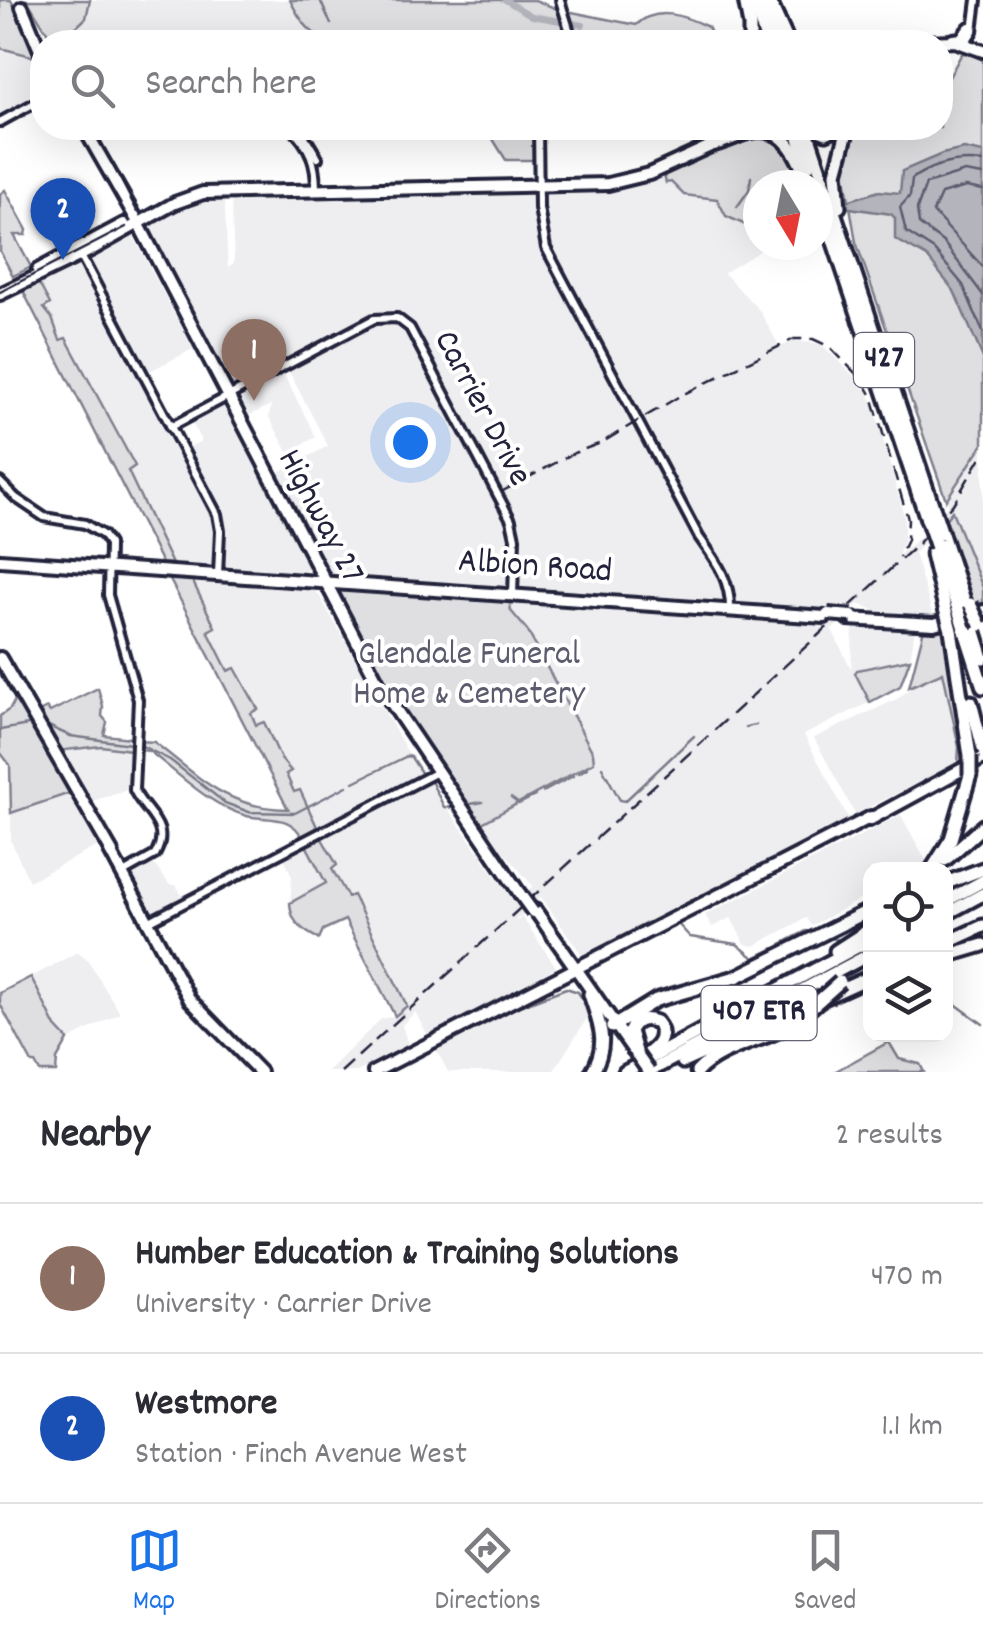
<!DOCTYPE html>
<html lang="en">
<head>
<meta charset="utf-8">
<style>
	body { margin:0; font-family:Dekko,sans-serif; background:#f2f2f3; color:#2b2b33 }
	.controls { position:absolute; right:30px; bottom:30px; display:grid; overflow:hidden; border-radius:20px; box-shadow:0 10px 40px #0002 }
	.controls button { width:90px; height:90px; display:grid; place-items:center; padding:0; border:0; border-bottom:2px solid #e1e1e2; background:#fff; color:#2b2b33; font:50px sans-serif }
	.compass { position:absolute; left:743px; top:170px; width:90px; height:90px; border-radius:50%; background:#fff; box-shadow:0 10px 40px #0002; rotate:170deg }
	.you { position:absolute; left:410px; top:442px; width:35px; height:35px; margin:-25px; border:8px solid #fff; border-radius:50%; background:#1a73e8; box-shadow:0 0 0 15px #1a73e833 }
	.badge { display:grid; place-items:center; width:65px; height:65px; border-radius:50%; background:#1a73e8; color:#fff; font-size:32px; font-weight:700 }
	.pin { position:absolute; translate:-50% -82px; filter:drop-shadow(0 2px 5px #0008) }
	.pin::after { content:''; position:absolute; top:52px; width:35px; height:30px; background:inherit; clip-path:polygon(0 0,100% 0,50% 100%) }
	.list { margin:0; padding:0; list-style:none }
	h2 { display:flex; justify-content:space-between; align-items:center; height:130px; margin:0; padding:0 40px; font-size:42px }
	h2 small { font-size:32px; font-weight:400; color:#7c7c81 }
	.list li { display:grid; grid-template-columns:65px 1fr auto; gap:30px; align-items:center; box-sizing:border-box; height:150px; padding:0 40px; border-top:2px solid #e1e1e2 }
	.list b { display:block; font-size:38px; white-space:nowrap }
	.list p { margin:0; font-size:32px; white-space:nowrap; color:#7c7c81 }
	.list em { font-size:32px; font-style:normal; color:#7c7c81 }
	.icon { flex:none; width:55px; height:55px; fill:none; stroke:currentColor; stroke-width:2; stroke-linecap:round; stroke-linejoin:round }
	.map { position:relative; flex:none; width:983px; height:1072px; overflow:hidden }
	.search { position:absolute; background:#fff; box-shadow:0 10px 40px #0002; left:30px; right:30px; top:30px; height:110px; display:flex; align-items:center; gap:25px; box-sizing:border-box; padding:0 35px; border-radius:40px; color:#7c7c81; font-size:38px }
	.sheet { height:430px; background:#fff }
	nav { display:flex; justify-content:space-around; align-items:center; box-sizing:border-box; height:140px; border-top:2px solid #e1e1e2; background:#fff; font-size:28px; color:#7c7c81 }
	nav a { display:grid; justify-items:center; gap:5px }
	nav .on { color:#1a73e8 }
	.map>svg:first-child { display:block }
</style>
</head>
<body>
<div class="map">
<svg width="983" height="1072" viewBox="0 0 983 1072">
	<rect width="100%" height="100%" fill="#fff"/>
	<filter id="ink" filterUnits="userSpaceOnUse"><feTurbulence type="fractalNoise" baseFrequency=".01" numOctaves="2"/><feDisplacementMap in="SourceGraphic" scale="20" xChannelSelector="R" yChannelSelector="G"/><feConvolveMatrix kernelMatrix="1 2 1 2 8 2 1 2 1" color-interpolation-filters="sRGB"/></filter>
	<g filter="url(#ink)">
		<g fill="#eeeef1">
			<polygon points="90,0 290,0 303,26 313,34 311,42 60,42 86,18"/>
			<polygon points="0,48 32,56 42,73 42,97 0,119"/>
			<polygon points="663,172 684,194 717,199 752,227 761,250 724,273 759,310 780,347 795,341 821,344 866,388 874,406 904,516 904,538 898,556 923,534 925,542 914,553 933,616 873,612 872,609 858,604 832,630 851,669 853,626 915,630 910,659 856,672 870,702 804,735 850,821 582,955 541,897 514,922 522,917 556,967 428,1036 415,1012 402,1025 408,1045 357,1072 327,1072 381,1019 395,1016 349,897 332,868 336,865 300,790 295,792 286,773 290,770 282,760 264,722 256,725 250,713 257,709 235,669 228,672 207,630 214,627 191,578 254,582 314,590 319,595 408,753 514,902 533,886 480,824 594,762 527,630 511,611 509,598 728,616 831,620 842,609 736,604 726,567 709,543 550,242 546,221 546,190"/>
			<polygon points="535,191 537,229 543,248 696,537 717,571 724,602 332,574 277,473 328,446 284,362 234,388 171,278 172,272 148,223 185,203 224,194 228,267 234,263 231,194"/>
			<polygon points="132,234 193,349 146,373 172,425 168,428 215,518 214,566 172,564 128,470 135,466 66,338 60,340 44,308 37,280 78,261 90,284 98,282 86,257"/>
			<polygon points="283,373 316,437 288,452 269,417 271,405 248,416 238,397"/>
			<polygon points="224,406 309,567 304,574 224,568 225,521 189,447 201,441 192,423"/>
			<polygon points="983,444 983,588 953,512 937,529 934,520 948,506 947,498"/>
			<polygon points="943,671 959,747 958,763 855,814 814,738 897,699 911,688"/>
			<polygon points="101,746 131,750 129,789 86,803 57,751"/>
			<polygon points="70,793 100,845 29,881 11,841 11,813"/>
			<polygon points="901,815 927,863 915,869 870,869 870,894 811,926 806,918 754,946 745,944 731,918 712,927 705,915"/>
			<polygon points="306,845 326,883 290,903 292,877 284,857"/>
			<polygon points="152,862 170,885 176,885 184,899 151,916 127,874"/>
			<polygon points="78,952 87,959 120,1013 68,1040 56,1027 31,977"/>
			<polygon points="563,987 576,989 589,1015 553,1072 448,1072 436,1049"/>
		</g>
		<g fill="#dfdfe2" stroke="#80808e" stroke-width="2.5">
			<polygon points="0,0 11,0 42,60 42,73 32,56 0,48"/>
			<polygon points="27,0 90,0 86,18 60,42 53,42"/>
			<path d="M290,0H535L557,9L636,25C657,5 685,16 708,27L715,42H363L361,39C320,44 308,36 290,0Z"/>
			<polygon points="966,52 983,60 983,444 946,500 856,242 844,171 856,128 875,128 880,135 895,128 940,128 941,92 961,55"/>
			<polygon points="486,128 534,128 536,160 506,160"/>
			<polygon points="769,134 789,150 805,185 758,185 758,243 752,228 726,216 717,199 684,195 671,182 666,183 663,172 721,144"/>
			<polygon points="5,190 27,230 26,235 14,235 31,267 13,276 0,251 0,194"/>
			<polygon points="37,280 50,304 44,308 52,318 60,340 66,338 135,466 128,471 172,564 162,563 21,287"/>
			<polygon points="952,511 983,588 983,604 975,608 942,524"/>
			<path d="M168,576L191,578L215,627L208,631L228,671L235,668L258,709L251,713L256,725L264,722L281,759L291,771L286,774L294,792L300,790L318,829L302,837C290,814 269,821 247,816C210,806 179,774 149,751L140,750L141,741L154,742C199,777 228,809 288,809Z"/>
			<polygon points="336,587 509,598 511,611 527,630 593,753 594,762 480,824 384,679"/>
			<polygon points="948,628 969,757 958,763 959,747 943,672 909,687 924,629"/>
			<polygon points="910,659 900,686 870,702 855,673 857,670"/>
			<polygon points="98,688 103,706 102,716 107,722 104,735 131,738 131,750 101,746 57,751 37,713 47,708 50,712"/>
			<polygon points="16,698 70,793 11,813 10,765 0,752 0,716 10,709"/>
			<path d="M321,837L337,865L332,869L348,897L353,895L407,1006L395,1016L345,920L323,930L319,939C302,930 291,923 290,903L326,883L306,845Z"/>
			<polygon points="31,977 56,1027 68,1040 57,1059 56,1072 40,1072 35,1063 32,1063 0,1004 0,993"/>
			<polygon points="889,1042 899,1059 920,1064 924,1072 834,1072"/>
		</g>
		<polygon fill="#b4b4bc" stroke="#7a7a88" stroke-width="2.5" points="964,149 983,153 983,358 954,291 927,257 895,239 895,218 891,214 843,207 832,199 847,201 879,191 900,193 902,171 942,154"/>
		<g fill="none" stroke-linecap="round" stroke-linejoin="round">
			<g stroke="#5c5c6f" stroke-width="2.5">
				<path d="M983,162C958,159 933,164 912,179L910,196L900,207L906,232L934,250L963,285L983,332"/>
				<polyline points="983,175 965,172 926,184 917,209 919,224 944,243 983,295"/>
				<polyline points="983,190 966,187 941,194 933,212 983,267"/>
			</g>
			<g stroke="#7a7a88" stroke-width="2.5">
				<polyline points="320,0 331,24"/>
				<polyline points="737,207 749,190 751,177"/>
				<polyline points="42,723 70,736 131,744"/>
				<polyline points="746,727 756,725"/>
				<polyline points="0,730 34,724"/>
				<polyline points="140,745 170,760 225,803 249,812 295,813 347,786"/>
				<polyline points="602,767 620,800 625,801 694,736"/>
				<polyline points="579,773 587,768"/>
				<polyline points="431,781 444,807 455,808"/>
				<polyline points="354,782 407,756 411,757 422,774"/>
				<polyline points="543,792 573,776"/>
				<polyline points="511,798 519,804 535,796"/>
				<polyline points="470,804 483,802"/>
				<polyline points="678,924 690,937 737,944 754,958 774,948"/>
				<polyline points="827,937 843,941"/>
				<polyline points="781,944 806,931 812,932"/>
				<polyline points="946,962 958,958"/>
				<polyline points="946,990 954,1003 983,1024"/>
				<polyline points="504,1012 566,988 578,992 590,1011"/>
			</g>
			<polyline stroke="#b4b4bc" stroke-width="6" points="505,0 532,16 583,25"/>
			<defs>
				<g id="minor">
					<polyline points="560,0 573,42"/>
					<polyline points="964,45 973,31 977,0"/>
					<polyline points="0,122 42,99"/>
					<path d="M291,128C310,146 316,163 316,189"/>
					<path d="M538,128L539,208L546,248L699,537C716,561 731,580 730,611"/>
					<polyline points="304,135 318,158"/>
					<polyline points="81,256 217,514 220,531 218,574"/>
					<polyline points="170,427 374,319 397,318 410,328 511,520 515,538 513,594"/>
					<path d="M0,482L16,498L44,517L85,524L103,535L109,544L108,595L138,700L134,790C145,814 172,825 155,855L123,873"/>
					<polyline points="148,922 439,771"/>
				</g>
				<g id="major">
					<polyline points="22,7 42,55"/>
					<polyline points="953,40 961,39 970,28"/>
					<polyline points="923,42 955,41 983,51"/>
					<polyline points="84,128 134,215 380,686 520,894"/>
					<polyline points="715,140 742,128"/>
					<polyline points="38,270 124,224"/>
					<polyline points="0,294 91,250 175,203 203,193 608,184 649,174 717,143"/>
					<polyline points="0,560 825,617"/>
					<polyline points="848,619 934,624 983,611"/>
					<polyline points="0,658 112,852"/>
					<polyline points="869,820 983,758"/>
					<polyline points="110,851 190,1000 260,1072"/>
					<polyline points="535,910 633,1050"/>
					<polyline points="374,1072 871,817"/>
				</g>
				<g id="highway">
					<polyline points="745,0 750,26 750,42"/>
					<polyline points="753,0 767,42"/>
					<polyline points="769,0 788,42"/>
					<polyline points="763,4 777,42"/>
					<polyline points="796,128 808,166"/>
					<polyline points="806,128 935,513"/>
					<polyline points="814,128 826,133 837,128"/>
					<path d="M711,145C723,143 736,136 749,132C785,122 799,158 809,185"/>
					<polyline points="818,195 927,519"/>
					<polyline points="839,207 836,173 848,128"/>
					<polyline points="942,534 966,606"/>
					<polyline points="935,542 958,609"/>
					<polyline points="932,554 946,612"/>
					<polyline points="973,626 983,658"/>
					<polyline points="964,628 983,687"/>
					<polyline points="951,630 970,756"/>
					<polyline points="971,702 983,749"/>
					<polyline points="945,860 983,826"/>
					<polyline points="932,869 951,839 970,775"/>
					<polyline points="946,883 983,869"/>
					<polyline points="946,901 983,881"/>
					<polyline points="946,914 983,894"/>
					<polyline points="946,943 983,926"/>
					<polyline points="836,951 870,929"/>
					<polyline points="946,956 983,945"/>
					<path d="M590,994C599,1023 610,1043 592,1072"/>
					<polyline points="612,1027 656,1000 736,977 870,910"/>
					<path d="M637,1055L630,1031C635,1019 645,1017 656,1022C666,1034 661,1044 649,1053"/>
					<polyline points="683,1062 870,977"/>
					<polyline points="625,1072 870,940"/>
					<polyline points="648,1072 870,954"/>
					<path d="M697,1072C722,1045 765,1042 795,1022"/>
				</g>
			</defs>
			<use href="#minor" stroke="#22223b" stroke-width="14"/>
			<use href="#major" stroke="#22223b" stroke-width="18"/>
			<use href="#highway" stroke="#22223b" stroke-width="19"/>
			<use href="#minor" stroke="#fff" stroke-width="6"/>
			<use href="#major" stroke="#fff" stroke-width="10"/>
			<use href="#highway" stroke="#fff" stroke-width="11"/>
			<g stroke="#22223b" stroke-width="2.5">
				<polyline points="94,128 137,211"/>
				<polyline points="0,292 126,227"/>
			</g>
			<g stroke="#22223b" stroke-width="2.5" stroke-dasharray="15 8" stroke-linecap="butt">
				<polyline points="503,491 574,453 601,443 678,397 794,339 813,339 830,347 864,382 872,396 908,519 907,540 899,557"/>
				<polyline points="341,1072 918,544 953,504 983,454"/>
			</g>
			<defs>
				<g id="major-bridge">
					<polyline points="828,614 852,616"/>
					<polyline points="520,894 533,912"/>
					<polyline points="637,1055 649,1072"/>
				</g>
				<g id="highway-bridge">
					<polyline points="935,513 942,534"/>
					<polyline points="927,519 935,542"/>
					<polyline points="970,604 980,625"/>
					<polyline points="958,609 964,628"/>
					<polyline points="946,612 951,630"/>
					<polyline points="970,775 970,756"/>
					<polyline points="795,1022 840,982"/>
				</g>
			</defs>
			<use href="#major-bridge" stroke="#22223b" stroke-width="18" stroke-linecap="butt"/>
			<use href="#highway-bridge" stroke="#22223b" stroke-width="19" stroke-linecap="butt"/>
			<use href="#major-bridge" stroke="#fff" stroke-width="10"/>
			<use href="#highway-bridge" stroke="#fff" stroke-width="11"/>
		</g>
	</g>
	<g text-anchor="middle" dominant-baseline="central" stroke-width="8" stroke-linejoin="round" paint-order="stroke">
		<g fill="#fff" stroke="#646476" stroke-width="2.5">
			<rect x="854" y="333" width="60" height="54" rx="8"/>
			<rect x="701.5" y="986" width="115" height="54" rx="8"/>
		</g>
		<g font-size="32" font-weight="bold" fill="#22223b">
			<text x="884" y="360">427</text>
			<text x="759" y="1013">407 ETR</text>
		</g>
		<g font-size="35" fill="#22223b" stroke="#fff">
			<text transform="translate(481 409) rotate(62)">Carrier Drive</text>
			<text transform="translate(319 517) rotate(62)">Highway 27</text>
			<text transform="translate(535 568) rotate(4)">Albion Road</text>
		</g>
		<g font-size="35" fill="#5b5b6d" stroke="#fff">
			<text x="469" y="656">Glendale Funeral<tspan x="469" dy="40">Home &amp; Cemetery</tspan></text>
		</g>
	</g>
</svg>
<div class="controls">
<button><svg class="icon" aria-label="locate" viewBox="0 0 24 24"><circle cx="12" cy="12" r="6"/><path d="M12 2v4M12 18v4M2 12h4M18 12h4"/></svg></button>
<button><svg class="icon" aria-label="layers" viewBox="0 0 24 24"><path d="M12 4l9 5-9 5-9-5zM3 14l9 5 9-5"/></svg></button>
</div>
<svg class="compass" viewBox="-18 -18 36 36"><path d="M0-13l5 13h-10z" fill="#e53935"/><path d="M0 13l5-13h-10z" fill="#7c7c81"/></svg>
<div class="you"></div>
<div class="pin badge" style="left:254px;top:401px;background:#8d6e63">1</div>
<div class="pin badge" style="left:63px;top:260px;background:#1a4fb4">2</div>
<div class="search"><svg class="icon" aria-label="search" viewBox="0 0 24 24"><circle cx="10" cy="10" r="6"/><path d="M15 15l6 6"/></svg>Search here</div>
</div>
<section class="sheet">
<h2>Nearby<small>2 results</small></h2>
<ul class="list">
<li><span class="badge" style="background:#8d6e63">1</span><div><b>Humber Education &amp; Training Solutions</b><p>University · Carrier Drive</p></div><em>470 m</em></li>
<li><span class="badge" style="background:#1a4fb4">2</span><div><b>Westmore</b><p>Station · Finch Avenue West</p></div><em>1.1 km</em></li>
</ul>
</section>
<nav>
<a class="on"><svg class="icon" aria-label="map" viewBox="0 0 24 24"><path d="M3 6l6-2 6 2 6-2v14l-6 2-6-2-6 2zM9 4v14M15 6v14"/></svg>Map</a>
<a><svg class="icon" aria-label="directions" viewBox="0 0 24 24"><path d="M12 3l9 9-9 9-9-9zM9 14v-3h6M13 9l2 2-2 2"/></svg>Directions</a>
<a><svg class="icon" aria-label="saved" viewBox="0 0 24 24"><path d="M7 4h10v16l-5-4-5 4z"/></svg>Saved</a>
</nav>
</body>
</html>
